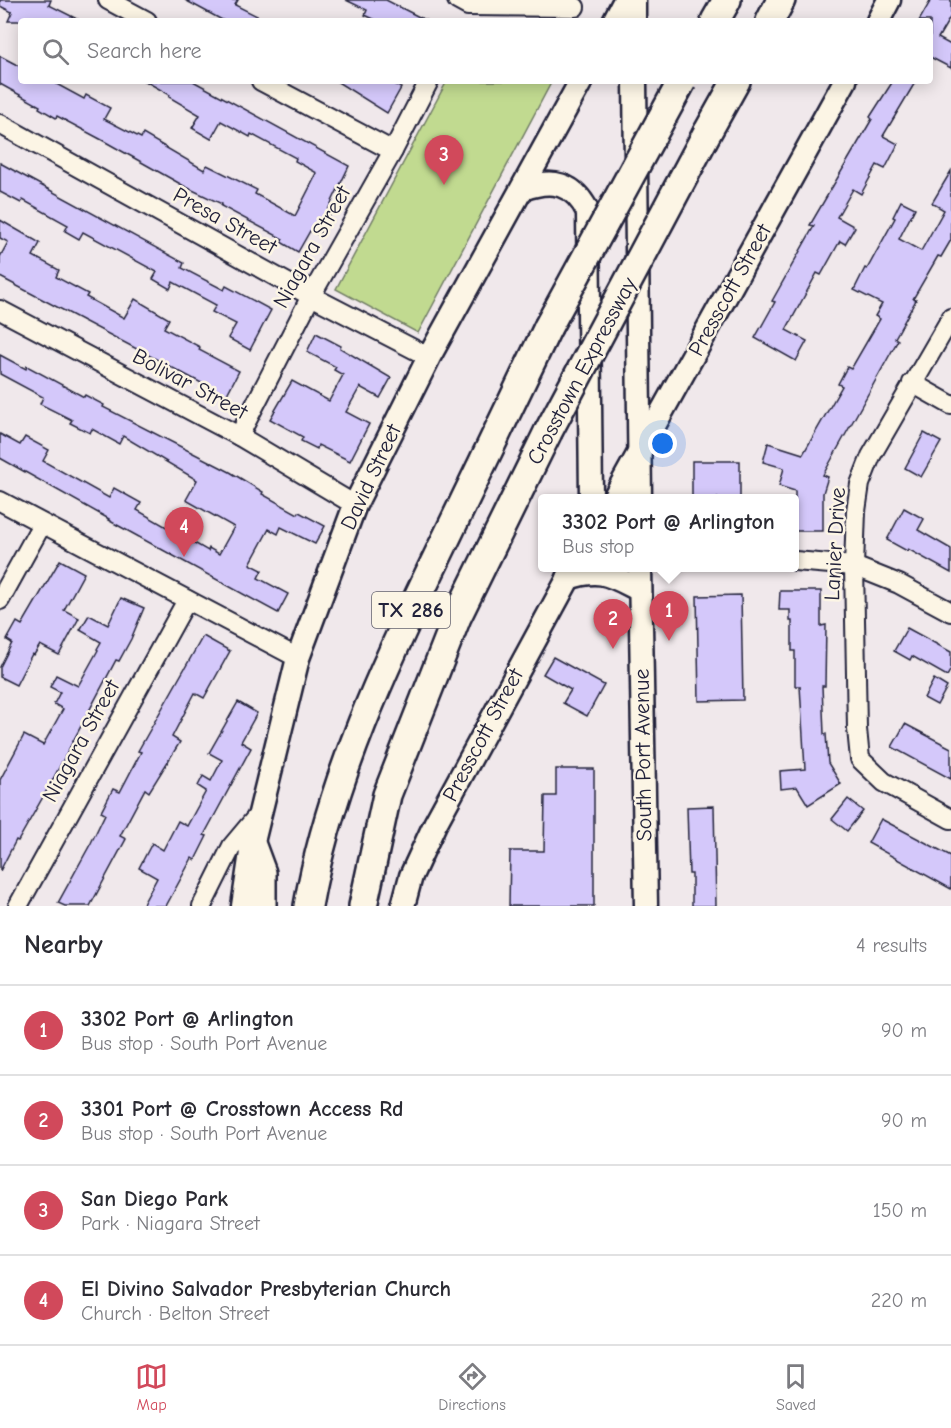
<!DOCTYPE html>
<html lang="en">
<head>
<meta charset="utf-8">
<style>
	body { margin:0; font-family:"Comic Neue",sans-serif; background:#f7f7f7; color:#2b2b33 }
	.you { position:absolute; left:663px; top:444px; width:21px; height:21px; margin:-15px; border:4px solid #fff; border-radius:50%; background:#1a73e8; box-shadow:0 0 0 9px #1a73e833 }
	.badge { display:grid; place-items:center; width:39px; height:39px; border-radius:50%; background:#d1495b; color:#fff; font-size:20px; font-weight:700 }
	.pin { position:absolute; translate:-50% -50px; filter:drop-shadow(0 2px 3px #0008) }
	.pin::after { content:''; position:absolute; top:32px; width:21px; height:18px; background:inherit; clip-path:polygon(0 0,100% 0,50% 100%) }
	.popup { position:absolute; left:538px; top:494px; width:261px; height:78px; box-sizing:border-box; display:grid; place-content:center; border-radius:6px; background:#fff; filter:drop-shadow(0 2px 4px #0005); font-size:20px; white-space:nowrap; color:#7c7c81 }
	.popup b { font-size:22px; color:#2b2b33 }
	.popup::after { content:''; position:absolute; left:50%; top:100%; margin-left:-12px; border:12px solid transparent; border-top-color:#fff }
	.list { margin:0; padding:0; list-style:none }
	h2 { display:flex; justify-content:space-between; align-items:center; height:78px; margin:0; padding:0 24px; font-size:26px }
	h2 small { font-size:20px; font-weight:400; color:#7c7c81 }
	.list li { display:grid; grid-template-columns:39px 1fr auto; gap:18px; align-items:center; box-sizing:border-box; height:90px; padding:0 24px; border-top:2px solid #e1e1e2 }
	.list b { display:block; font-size:22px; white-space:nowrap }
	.list p { margin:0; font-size:20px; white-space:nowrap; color:#7c7c81 }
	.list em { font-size:20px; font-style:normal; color:#7c7c81 }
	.icon { flex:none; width:33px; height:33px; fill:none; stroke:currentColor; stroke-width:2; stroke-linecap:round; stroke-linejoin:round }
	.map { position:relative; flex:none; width:951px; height:906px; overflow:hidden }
	.search { position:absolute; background:#fff; box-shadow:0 3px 15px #0003; left:18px; right:18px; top:18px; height:66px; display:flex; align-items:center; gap:15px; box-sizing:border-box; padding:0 21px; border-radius:6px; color:#7c7c81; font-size:22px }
	.sheet { height:438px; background:#fff }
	nav { display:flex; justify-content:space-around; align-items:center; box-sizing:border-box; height:84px; border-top:2px solid #e1e1e2; background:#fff; font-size:16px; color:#7c7c81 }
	nav a { display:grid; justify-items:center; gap:3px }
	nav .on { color:#d1495b }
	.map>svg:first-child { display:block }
</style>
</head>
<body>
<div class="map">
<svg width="951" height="906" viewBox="0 0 951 906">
	<rect width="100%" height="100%" fill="#f0e8eb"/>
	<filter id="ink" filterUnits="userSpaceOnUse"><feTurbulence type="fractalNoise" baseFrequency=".0167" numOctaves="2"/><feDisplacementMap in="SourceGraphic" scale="12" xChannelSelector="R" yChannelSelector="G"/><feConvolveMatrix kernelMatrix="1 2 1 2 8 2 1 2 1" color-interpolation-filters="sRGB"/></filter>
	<g filter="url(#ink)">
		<polygon fill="#c1da90" stroke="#727e66" stroke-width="1.5" points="447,81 552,81 418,333 336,289"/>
		<g fill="#d4c8fa" stroke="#22223b" stroke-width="1.5">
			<polygon points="0,0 51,0 49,5 81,21 8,21 12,12 0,6"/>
			<polygon points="185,0 238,0 235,5 267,21 224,21"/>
			<polygon points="346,0 386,0 427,21 378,21 365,15 367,10"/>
			<polygon points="931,0 951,0 951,16 938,38 951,45 951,68 930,57 930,21 919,21"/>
			<polygon points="0,56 21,67 21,81 51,81 84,99 86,95 110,108 104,119 141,138 143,134 204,170 207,165 257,190 255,194 295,216 317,173 295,161 296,158 251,134 250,137 221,121 211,139 192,128 200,115 169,97 170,95 145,81 193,81 349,166 327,212 330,214 319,235 310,231 298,252 281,242 283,239 221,206 222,204 184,186 102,140 57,116 56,118 39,108 40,106 0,84"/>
			<polygon points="336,81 390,81 401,88 387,113"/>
			<polygon points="893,81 916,81 883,136 898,144 885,169 877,165 861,194 853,189 837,217 855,227 845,244 840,241 821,275 817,273 786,330 807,341 796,361 755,338 775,302 772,301 814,226 810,225 872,119 870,117"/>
			<polygon points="0,163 184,263 182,268 224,290 226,286 271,310 250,350 228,338 236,324 212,312 216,305 173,282 170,289 153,279 157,272 83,232 79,239 65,231 68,225 23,200 21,203 0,192"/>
			<polygon points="951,171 951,240 941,257 938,256 913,299 916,300 895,338 898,340 823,475 828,477 823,493 823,531 795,531 795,491 779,486 784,468 763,462 768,443 803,454 842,386 838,384 847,367 851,369 880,319 875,316 882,304 854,290 865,268 867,269 895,218 893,217 901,201 915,208 899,239 921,251 944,210 932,203"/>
			<polygon points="0,220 40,243 33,256 59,270 56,277 88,294 86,297 124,318 135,299 169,319 164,328 200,347 199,350 239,371 226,396 0,277 0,257 8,242 0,238"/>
			<polygon points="316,333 341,346 340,348 391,378 380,398 360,387 346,412 369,424 350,461 318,445 317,449 301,441 303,437 270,419 292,381 329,401 343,375 334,370 336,367 307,352"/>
			<polygon points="0,355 26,369 27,366 84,397 85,395 104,405 103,407 230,472 263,492 262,494 298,514 299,512 325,526 315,544 281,527 278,534 269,529 250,564 262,570 258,578 288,594 278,613 108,520 109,519 0,458 0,434 20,445 25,437 49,450 43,461 109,498 114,488 141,503 137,510 208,551 209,548 219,554 234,527 186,500 197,480 123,436 119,444 92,429 90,433 70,423 72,420 40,404 43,397 0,374"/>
			<polygon points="924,433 941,442 921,477 905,468"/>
			<rect x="692" y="461" width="48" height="37"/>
			<polygon points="904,508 924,519 918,530 951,549 951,573 908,549 907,551 887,540"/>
			<polygon points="60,560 84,573 64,610 79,618 59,655 40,645 34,655 32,654 16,685 0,677 0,667 12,643 7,640 17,622 22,625"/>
			<polygon points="780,591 821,591 821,626 826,625 825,686 822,686 824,734 826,734 828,763 841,784 808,805 797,787 781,789 780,771 805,769 800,686 795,686 795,651 792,651 792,621 790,621 790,610 779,610"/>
			<polygon points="741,595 743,700 699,701 697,596"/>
			<polygon points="121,598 144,608 131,639 119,661 116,660 52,781 18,841 16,840 0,871 0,780 24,735 43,745 63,709 54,704 60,692 50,687 56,675 78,686 98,650 97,649 101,642 80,630 89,615 108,625"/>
			<polygon points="907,628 951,652 951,669 947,676 912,656 910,660 894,651"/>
			<polygon points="203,636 230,651 204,698 195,693 172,737 180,742 149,792 145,789 120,836 126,839 90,906 65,906 58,903 91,843 105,814 101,812 113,789 120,792 141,752 138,751"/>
			<polygon points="553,657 604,685 587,716 563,703 571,690 543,674"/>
			<polygon points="934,679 947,687 937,705 924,698"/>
			<polygon points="238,702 257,713 241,742 251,748 204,835 207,836 195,860 192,858 166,906 142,906 157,878 139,868 152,843 163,850 178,821 187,826 206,791 198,786 203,776 211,781 222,760 209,753"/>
			<polygon points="905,724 951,748 951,779 892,747"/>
			<polygon points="556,769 594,769 594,906 509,906 510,851 544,851 545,796 556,796"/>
			<polygon points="848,799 863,811 847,831 832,819"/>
			<polygon points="714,806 716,906 692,906 692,874 689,874 687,807"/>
			<polygon points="881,819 951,856 951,889 868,843"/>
		</g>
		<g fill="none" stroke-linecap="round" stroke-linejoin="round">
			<defs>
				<g id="minor">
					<polyline points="108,0 147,21"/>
					<polyline points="457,0 468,6 575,7"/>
					<polyline points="261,81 393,151"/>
					<polyline points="0,124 311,296 429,357"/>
					<polyline points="0,310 239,436 355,505"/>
					<polyline points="951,318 871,456 860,484 856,511 854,566 857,729 860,759 884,782 951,819"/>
					<polyline points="912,383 951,405"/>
					<polyline points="239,436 311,296 393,151 429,81"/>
					<polyline points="0,501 298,658"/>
					<polyline points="795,561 854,566 899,584 951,612"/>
					<polyline points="0,600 42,524"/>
					<polyline points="18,906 187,600"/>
					<polyline points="202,906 232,846 258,815"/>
				</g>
				<g id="major">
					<polyline points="634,0 634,21"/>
					<polyline points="614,21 625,0"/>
					<polyline points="878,21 889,0"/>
					<polyline points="635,81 640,498"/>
					<path d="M523,189C552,178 574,183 588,212L591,498"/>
					<polyline points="614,498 845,81"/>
					<polyline points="640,568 646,906"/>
					<path d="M568,578C601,567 610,575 640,590"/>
					<polyline points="243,906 252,846 298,658 355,505 429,357 581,81"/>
					<polyline points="403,906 411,876 435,824 574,568"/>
				</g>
				<g id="highway">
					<polyline points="715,21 727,0"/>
					<polyline points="770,21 781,0"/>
					<polyline points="707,133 736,81"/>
					<polyline points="252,846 262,873 262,906"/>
					<path d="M308,906C330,781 386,662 441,549C477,475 513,401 548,327"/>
					<polyline points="363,906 387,795 457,617 548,432"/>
				</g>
			</defs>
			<use href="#minor" stroke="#22223b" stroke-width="22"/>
			<use href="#major" stroke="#22223b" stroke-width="27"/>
			<use href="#highway" stroke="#22223b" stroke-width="32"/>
			<use href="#minor" stroke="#fcf5e5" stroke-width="18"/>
			<use href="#major" stroke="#fcf5e5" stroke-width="22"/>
			<use href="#highway" stroke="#fcf5e5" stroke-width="27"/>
			<defs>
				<g id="highway-bridge">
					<polyline points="548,327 682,81"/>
					<polyline points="548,432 707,133"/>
				</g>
			</defs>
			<use href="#highway-bridge" stroke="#22223b" stroke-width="32" stroke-linecap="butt"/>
			<use href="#highway-bridge" stroke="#fcf5e5" stroke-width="27"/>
		</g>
	</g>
	<g text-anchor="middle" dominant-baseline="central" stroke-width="5" stroke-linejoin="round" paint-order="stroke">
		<rect fill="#fcf5e5" stroke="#63616e" stroke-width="1.5" x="372" y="592" width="78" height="36" rx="4.5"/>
		<g font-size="21" font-weight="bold" fill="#22223b">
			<text x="411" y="610">TX 286</text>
		</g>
		<g font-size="22" fill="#22223b" stroke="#fcf5e5">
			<text transform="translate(225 221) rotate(29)">Presa Street</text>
			<text transform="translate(312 247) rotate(-61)">Niagara Street</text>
			<text transform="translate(730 290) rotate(-61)">Presscott Street</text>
			<text transform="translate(582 371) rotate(-62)">Crosstown Expressway</text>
			<text transform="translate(190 384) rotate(28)">Bolivar Street</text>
			<text transform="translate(371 477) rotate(-65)">David Street</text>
			<text transform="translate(835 544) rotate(-87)">Lanier Drive</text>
			<text transform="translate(483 735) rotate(-62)">Presscott Street</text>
			<text transform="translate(81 741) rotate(-61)">Niagara Street</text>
			<text transform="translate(643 755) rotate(-91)">South Port Avenue</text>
		</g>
	</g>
</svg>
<div class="you"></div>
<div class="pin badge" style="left:669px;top:641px">1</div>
<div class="popup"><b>3302 Port @ Arlington</b>Bus stop</div>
<div class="pin badge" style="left:613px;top:649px">2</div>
<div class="pin badge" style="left:444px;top:185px">3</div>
<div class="pin badge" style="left:184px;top:557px">4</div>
<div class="search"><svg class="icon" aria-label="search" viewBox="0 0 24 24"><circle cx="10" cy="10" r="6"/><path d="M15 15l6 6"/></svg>Search here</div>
</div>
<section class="sheet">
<h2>Nearby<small>4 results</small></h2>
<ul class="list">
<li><span class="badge">1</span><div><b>3302 Port @ Arlington</b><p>Bus stop · South Port Avenue</p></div><em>90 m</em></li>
<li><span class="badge">2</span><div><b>3301 Port @ Crosstown Access Rd</b><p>Bus stop · South Port Avenue</p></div><em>90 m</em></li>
<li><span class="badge">3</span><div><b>San Diego Park</b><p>Park · Niagara Street</p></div><em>150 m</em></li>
<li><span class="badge">4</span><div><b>El Divino Salvador Presbyterian Church</b><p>Church · Belton Street</p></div><em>220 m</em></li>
</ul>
</section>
<nav>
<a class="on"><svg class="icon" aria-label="map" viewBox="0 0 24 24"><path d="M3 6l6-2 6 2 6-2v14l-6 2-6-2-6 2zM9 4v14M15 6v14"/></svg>Map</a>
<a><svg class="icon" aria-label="directions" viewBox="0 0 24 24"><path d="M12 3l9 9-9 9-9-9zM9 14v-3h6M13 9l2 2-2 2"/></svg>Directions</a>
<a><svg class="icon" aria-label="saved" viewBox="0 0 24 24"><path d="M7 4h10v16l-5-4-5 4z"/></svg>Saved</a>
</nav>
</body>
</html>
